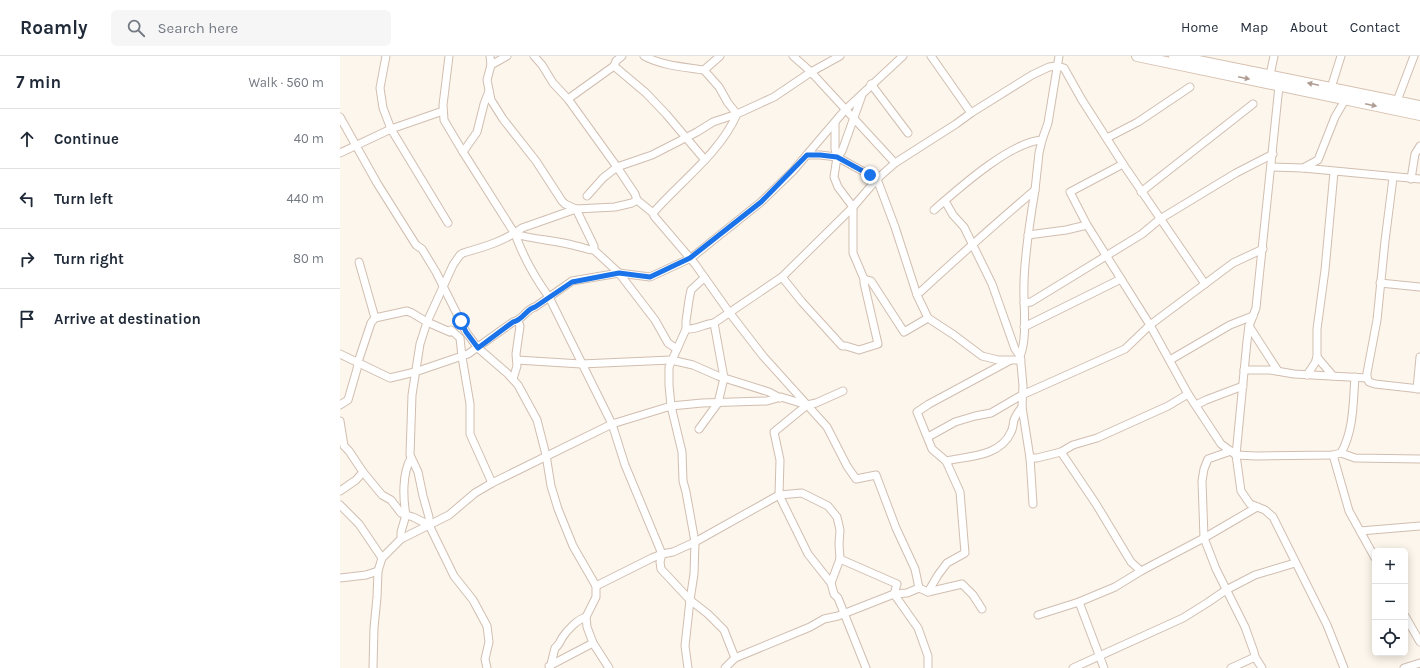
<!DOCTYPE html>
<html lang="en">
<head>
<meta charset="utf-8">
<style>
	body { margin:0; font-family:Karla,sans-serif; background:#f6f6f7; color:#1f2937 }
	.controls { position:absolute; right:12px; bottom:12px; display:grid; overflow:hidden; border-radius:6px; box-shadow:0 2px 10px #0003 }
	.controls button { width:36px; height:36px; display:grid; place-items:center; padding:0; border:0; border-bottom:1px solid #e0e1e3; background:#fff; color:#1f2937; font:20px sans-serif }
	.stop { position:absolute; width:12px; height:12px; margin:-9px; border:3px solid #1a73e8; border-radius:50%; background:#fff }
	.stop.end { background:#1a73e8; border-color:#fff; box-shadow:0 1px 4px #0008 }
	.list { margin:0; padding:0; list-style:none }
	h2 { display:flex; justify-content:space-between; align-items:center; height:52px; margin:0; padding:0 16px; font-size:17px }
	h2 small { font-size:13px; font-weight:400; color:#747a83 }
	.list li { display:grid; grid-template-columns:26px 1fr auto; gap:12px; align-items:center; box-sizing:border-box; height:60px; padding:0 16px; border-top:1px solid #e0e1e3 }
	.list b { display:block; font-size:15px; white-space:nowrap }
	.list em { font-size:13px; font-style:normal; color:#747a83 }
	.icon { flex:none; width:22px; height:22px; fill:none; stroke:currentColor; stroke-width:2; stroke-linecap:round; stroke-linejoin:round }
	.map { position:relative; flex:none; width:1080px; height:612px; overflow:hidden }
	header { display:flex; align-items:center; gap:24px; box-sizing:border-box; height:56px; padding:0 20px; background:#fff; border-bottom:1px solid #e0e1e3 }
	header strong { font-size:19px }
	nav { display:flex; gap:22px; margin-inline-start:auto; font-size:14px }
	.search { width:280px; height:36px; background:#f6f6f7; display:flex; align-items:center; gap:10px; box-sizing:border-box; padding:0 14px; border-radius:6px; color:#747a83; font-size:15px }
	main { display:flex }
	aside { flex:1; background:#fff }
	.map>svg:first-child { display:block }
</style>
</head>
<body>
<header>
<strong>Roamly</strong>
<div class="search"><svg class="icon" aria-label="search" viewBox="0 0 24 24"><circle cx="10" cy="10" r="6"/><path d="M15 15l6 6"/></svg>Search here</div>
<nav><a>Home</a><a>Map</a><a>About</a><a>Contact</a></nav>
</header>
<main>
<aside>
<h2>7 min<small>Walk · 560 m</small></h2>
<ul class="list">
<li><svg class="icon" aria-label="ahead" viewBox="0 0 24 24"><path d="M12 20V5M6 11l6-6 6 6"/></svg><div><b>Continue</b></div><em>40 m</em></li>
<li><svg class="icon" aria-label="left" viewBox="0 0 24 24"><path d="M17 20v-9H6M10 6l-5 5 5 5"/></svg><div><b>Turn left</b></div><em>440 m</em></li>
<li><svg class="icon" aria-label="right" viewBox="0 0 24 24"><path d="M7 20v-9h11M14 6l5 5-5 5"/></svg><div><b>Turn right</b></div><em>80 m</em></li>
<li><svg class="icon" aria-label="arrive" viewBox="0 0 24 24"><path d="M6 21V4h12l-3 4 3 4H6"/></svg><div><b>Arrive at destination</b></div></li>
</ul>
</aside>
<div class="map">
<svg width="1080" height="612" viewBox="0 0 1080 612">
	<rect width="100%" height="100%" fill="#fdf6ec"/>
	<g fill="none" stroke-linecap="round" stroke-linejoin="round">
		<defs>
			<g id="street">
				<polyline points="46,0 40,32 43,52 51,73 108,167"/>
				<path d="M109,0L103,49L104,64L123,96L175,178C183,200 195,222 209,241L272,368L285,409L322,498L320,506L321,513L350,544L368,558L384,574L395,602"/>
				<polyline points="150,0 151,9 147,24 151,44 163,63 196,105 222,145 225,148 236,153 254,190 254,194"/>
				<polyline points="194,0 202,9 213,27 228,43 277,111 295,138 297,144 313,157 314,160 355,208 389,256 423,300 487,371 507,410 516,423 536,419 556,472 575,513 579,532 588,536 622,528 633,539 642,553"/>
				<path d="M304,0C323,10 344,11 364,14L379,31L388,47L397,58C380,97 341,125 313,157"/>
				<polyline points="453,0 471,16 555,107"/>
				<polyline points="591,0 631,57"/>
				<polyline points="151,9 167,0"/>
				<polyline points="274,10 306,37 326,58 365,104"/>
				<polyline points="364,14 380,0"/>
				<polyline points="930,19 934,0"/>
				<polyline points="531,28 568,77"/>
				<polyline points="939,30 918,232 916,252 909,270 907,285 896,399 901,435 910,448 925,454 933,461 987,569 1004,612"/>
				<polyline points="991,32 1001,0"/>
				<polyline points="228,43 274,10 276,5 282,0"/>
				<polyline points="1057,45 1074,0"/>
				<polyline points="0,61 37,127 76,189 82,193 96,216 126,276 138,292 167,317 178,329 197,364 206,399 211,430 218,453 233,490 256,530 256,541 246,561 247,571 253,587 269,612"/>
				<polyline points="495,67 495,93 497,101"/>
				<polyline points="767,82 798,66 850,31"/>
				<polyline points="123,96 137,76 144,48 149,35"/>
				<polyline points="0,97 51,73 103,55"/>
				<polyline points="467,99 480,99 497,101 537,123 555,171 577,239 588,262 614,279 642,300 658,304 681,304"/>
				<path d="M783,108L730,136L747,169L810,269L848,338L881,388L896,399L916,400L993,399L1001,397C1014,374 1013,346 1015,321"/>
				<polyline points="932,111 963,112 1080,123"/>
				<polyline points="963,112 978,104 995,61 1005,44"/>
				<polyline points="1053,122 1045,185 1037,264 1027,317 1027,322 1029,326 1035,328 1080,333"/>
				<polyline points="1071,123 1075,98 1080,90"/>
				<polyline points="801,136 913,48"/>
				<polyline points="247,140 263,122 277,111 312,99 357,76 373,66 397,58 434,41 471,16 500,0"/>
				<polyline points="605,145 613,159 624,171 652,228 675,293 680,300 681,308 683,330 682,351 690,402 693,448"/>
				<path d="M594,154C618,133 670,86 702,84"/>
				<path d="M175,178C195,184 216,184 236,190C243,191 247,194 254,194L279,217L315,264L328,287L337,293"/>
				<polyline points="688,179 726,174 747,169"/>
				<polyline points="19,206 35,262"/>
				<polyline points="442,221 462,246 502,290 506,290 519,294 538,288 524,227 524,223 513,197 513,151 498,131 494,121 497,101 502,95 522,39"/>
				<polyline points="524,223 531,225 564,276 588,262"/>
				<polyline points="1040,227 1080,231"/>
				<path d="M577,239C616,203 655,168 695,134L699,97L702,84L708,67L719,0"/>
				<polyline points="684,247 691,246 802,178 820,163 896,117 933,98"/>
				<polyline points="909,270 938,315"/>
				<polyline points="684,271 781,223"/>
				<path d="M346,273C356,274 364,268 374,267L442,221L513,151L537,123L555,107L616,68L631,57L692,19L709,11L717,10L724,12L742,44L783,108L865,228"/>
				<path d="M0,298L50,322L75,316L128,298L173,266C183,264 186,253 195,251L232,225L279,217L310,221L351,202L421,146L453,115L505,54L563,0"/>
				<path d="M680,300C688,282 683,247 684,226C685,195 690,164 695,134"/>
				<polyline points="977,301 993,320"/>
				<polyline points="177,304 241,308 331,304 353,309 378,320 429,336 440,342"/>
				<polyline points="830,304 890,269 913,260"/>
				<polyline points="904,314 930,314 954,318 1027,322"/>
				<polyline points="967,319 975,307 977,301 977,273 985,214 994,116"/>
				<polyline points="173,323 177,310 176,298 180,270 178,265"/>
				<polyline points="1077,333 1080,301"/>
				<polyline points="0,349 8,344 17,313 18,306 31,267 35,262 67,255 72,257 87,266 110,276 111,274 120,282 122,301 130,348 130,378 152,427"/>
				<polyline points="467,349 434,376 440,404 439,439 468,498 491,527 494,538 498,542 526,612"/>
				<polyline points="856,349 866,344 903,330"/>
				<polyline points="0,365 4,390 9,395 23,416 42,439 51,444 61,457 66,459 61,476 61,483"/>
				<polyline points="359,373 378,347 384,322 374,267"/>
				<polyline points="588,381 615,366 635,360 651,357 682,339 785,293 810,269 893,207 923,193"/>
				<polyline points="891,395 868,403 864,413 862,425 864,482 876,513 905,571 914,596 915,601 922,612"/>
				<polyline points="721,396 756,448 791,506 801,515"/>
				<polyline points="1001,397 1015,402 1080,403"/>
				<polyline points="993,399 1009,455 1035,502"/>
				<path d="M71,402C62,417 63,443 66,459L73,461L89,469"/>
				<polyline points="690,402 697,402 721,396 733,389 757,382 828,350 848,338"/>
				<path d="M606,405C628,400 660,401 671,376C673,373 673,368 674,364C676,359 679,355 682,351"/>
				<polyline points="0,435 16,424 23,416"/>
				<polyline points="0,449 19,468 42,502"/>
				<polyline points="1020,475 1080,470"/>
				<polyline points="500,503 557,528 554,538 578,572 588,600 588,612"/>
				<polyline points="0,522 26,519 38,515"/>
				<polyline points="256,530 312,502 322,498 333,496 355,486 439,439 462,437 488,450 497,461 500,474 499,488 500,503 491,527"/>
				<polyline points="588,536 598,519 607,507 625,497 620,436 606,405 592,393 577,356 589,348 669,305"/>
				<polyline points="739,546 764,612"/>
				<polyline points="698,559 739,546 775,531 801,515 864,482 917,451"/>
				<polyline points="1065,560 1080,586"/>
				<polyline points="209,610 253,587"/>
				<polyline points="33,612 34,572 37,541 38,515 42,502 61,483 109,459 135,437 152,427 272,368 331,350 362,347 427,345 441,341 467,349 476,347 503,335"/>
				<path d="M147,612L145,603L149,586L147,570L133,544L114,520L89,469V461L83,440L78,416L70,399L72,339L80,288L87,266L113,209L120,199L123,197C144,191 165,185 182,172L236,153L275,151L292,147L297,144"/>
				<path d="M210,612L215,592C219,589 220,586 222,582C227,574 238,563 246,561"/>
				<polyline points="348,612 345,590 350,544 354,518 355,486 346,436 343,425 342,396 331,350 329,329 329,311 346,273 346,265 349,244 351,234 364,222"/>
				<polyline points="385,612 395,602 470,571 484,563 498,560 554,538 567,537 579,532"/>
				<polyline points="733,612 843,562 867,547 886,534 915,519 955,507"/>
				<polyline points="891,612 915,601"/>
				<polyline points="1064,612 1080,607"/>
			</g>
			<g id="secondary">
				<polyline points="797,0 1080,59"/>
				<polyline points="834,0 1080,50"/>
			</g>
		</defs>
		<use href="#street" stroke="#d1beb0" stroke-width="9"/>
		<use href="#secondary" stroke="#d6c0b0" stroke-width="12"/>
		<use href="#street" stroke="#fff" stroke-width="7"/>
		<use href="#secondary" stroke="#fff" stroke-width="10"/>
	</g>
	<defs><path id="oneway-solid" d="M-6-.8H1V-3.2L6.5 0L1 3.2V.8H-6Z"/></defs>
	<g fill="#af9d94">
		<use href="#oneway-solid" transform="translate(904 22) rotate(12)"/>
		<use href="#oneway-solid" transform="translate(973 28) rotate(-168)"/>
		<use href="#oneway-solid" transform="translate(1031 49) rotate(12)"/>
	</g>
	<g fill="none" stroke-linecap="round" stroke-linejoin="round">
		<path stroke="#1a73e8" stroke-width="5" d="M121,265L126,276L138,292L173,266C183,264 186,253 195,251L232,226L279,217L310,221L350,202L421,146L467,99H480L497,101L530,119"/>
	</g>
</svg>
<div class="controls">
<button>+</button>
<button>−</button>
<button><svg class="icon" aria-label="locate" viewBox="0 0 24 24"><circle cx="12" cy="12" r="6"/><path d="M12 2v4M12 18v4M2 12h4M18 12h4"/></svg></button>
</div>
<div class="stop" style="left:121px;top:265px"></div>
<div class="stop end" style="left:530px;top:119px"></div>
</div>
</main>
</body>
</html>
